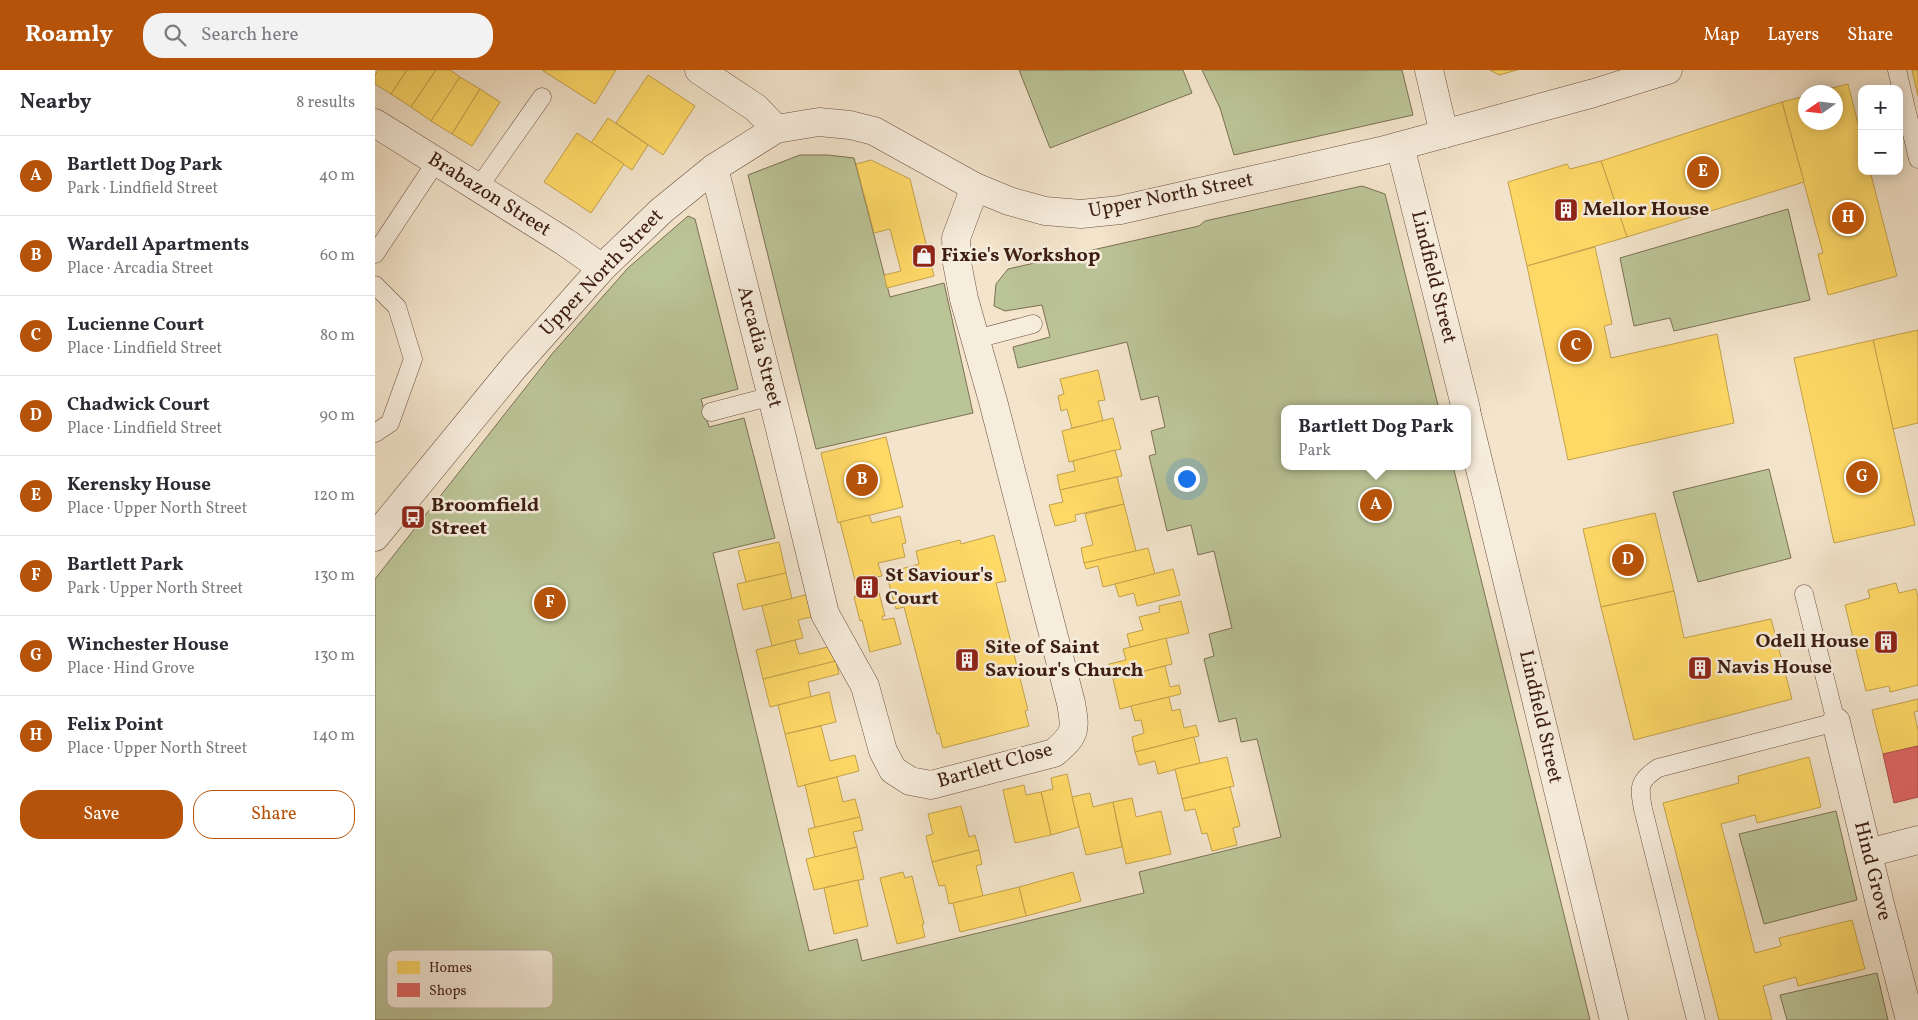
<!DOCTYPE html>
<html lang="en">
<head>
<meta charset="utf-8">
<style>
	body { margin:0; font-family:Vollkorn,serif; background:#f2f2f3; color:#2b2b33 }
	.controls { position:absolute; right:15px; top:15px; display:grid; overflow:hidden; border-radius:10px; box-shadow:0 2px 12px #0003 }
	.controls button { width:45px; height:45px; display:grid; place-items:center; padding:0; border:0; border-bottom:1px solid #e1e1e2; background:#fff; color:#2b2b33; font:25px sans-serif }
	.compass { position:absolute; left:1423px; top:15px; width:45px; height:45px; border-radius:50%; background:#fff; box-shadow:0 2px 12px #0003; rotate:256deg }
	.you { position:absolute; left:811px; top:408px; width:18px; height:18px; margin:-12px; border:4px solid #fff; border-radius:50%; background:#1a73e8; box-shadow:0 0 0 8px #1a73e833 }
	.badge { display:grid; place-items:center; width:32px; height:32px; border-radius:50%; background:#b45309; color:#fff; font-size:16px; font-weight:700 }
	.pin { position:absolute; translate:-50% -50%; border:2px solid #fff; box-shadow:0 1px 5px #0006 }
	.popup { position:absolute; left:906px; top:335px; width:190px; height:65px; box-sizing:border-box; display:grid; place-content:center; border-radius:10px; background:#fff; filter:drop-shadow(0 1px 4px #0005); font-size:16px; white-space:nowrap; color:#7c7c81 }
	.popup b { font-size:19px; color:#2b2b33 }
	.popup::after { content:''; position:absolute; left:50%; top:100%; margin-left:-10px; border:10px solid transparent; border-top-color:#fff }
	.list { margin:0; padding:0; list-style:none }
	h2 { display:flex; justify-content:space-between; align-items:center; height:65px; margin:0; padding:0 20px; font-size:21px }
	h2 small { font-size:16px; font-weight:400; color:#7c7c81 }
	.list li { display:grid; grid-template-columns:32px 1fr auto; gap:15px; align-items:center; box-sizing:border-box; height:80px; padding:0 20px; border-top:1px solid #e1e1e2 }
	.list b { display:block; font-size:19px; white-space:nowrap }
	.list p { margin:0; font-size:16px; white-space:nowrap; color:#7c7c81 }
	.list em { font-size:16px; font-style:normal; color:#7c7c81 }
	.actions { display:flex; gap:10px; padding:15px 20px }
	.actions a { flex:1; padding:11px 0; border:1px solid #b45309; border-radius:20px; text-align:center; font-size:18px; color:#b45309 }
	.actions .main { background:#b45309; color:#fff }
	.icon { flex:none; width:28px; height:28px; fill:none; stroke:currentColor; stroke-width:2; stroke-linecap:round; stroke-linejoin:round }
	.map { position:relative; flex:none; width:1543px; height:950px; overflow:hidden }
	header { display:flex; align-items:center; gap:30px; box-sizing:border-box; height:70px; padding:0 25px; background:#b45309; color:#fff }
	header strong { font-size:24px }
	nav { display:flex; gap:28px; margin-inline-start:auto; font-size:18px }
	.search { width:350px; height:45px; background:#f2f2f3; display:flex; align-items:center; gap:12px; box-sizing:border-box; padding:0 18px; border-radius:20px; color:#7c7c81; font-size:19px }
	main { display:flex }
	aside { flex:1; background:#fff }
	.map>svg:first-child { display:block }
</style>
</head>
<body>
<header>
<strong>Roamly</strong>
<div class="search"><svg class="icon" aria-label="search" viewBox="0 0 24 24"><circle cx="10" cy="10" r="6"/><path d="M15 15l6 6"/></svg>Search here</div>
<nav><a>Map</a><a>Layers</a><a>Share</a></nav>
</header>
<main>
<aside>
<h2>Nearby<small>8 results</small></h2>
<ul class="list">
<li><span class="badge">A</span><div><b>Bartlett Dog Park</b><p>Park · Lindfield Street</p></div><em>40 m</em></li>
<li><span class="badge">B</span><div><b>Wardell Apartments</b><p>Place · Arcadia Street</p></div><em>60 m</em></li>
<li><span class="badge">C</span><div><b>Lucienne Court</b><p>Place · Lindfield Street</p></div><em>80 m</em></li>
<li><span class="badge">D</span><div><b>Chadwick Court</b><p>Place · Lindfield Street</p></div><em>90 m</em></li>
<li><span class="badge">E</span><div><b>Kerensky House</b><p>Place · Upper North Street</p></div><em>120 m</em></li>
<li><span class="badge">F</span><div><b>Bartlett Park</b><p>Park · Upper North Street</p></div><em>130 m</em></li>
<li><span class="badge">G</span><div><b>Winchester House</b><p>Place · Hind Grove</p></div><em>130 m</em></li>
<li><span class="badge">H</span><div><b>Felix Point</b><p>Place · Upper North Street</p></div><em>140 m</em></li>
</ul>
<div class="actions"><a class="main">Save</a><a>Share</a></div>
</aside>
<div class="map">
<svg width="1543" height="950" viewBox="0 0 1543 950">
	<rect width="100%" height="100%" fill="#f3e4cb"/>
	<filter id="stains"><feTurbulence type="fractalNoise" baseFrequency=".004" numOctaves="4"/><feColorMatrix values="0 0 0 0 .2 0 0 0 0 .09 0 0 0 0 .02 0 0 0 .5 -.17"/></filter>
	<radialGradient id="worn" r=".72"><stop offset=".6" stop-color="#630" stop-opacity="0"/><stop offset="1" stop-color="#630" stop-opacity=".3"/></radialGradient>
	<g fill="#bbc497" stroke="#7c7054">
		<polygon points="644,0 808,0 817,23 675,78"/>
		<polygon points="827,0 1027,0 1038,45 859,85 845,38"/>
		<polygon points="425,85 453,85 479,88 515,227 569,213 598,343 441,379 373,105"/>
		<polygon points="987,116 1010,124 1064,339 910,339 910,396 1078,396 1215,950 0,950 0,509 177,284 253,198 313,146 320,149 363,319 326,329 334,357 369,348 400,468 338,483 434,881 482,869 487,891 769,823 764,802 906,767 882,669 866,672 861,648 844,652 829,589 839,586 834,564 857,558 839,481 823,485 816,455 792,461 774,386 781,384 776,361 790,357 783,326 766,330 752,272 643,298 638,277 675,267 667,235 630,241 619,236 621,214 633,199 824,156 830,151"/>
		<polygon points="1413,139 1435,230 1299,261 1295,248 1259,256 1245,188"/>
		<polygon points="1394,399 1416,488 1323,512 1298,422"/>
		<polygon points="1461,741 1482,830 1389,854 1364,764"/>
		<polygon points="1502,903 1513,950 1412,950 1405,925"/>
	</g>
	<g fill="#ffd966" stroke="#c4a14c">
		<polygon points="3,0 32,0 16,24 0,14 0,5"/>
		<polygon points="32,0 61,0 36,37 16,24"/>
		<polygon points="61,0 75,0 85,7 56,51 36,37"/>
		<polygon points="167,0 241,0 220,34"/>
		<polygon points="1115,0 1142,0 1124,5"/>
		<polygon points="1537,0 1543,0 1543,26"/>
		<polygon points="273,5 320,36 288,85 241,53"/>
		<polygon points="85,7 105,19 77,64 56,51"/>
		<polygon points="1473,14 1487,69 1487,101 1495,101 1522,206 1453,225 1443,184 1448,183 1407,32 1430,26 1430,52 1460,52 1460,22 1441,22"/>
		<polygon points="105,19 125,32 97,76 77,64"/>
		<polygon points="1407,32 1429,112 1252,167 1226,91"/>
		<polygon points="233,48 273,75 257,100 216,73"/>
		<polygon points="202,63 249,94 216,143 169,112"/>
		<polygon points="496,90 535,109 559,206 512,218 509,205 526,201 515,159 499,163 481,94"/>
		<polygon points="1226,91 1252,167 1152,196 1133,112 1192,94 1195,99"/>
		<polygon points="1220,177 1237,254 1229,256 1236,288 1342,264 1359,353 1193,390 1152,196"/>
		<polygon points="1543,260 1543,353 1518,359 1498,270"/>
		<polygon points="1498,270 1540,455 1459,473 1419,288"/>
		<polygon points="723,300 730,330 723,331 728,351 697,358 692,339 686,341 683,326 689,324 685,309"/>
		<polygon points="738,348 746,379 694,392 687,361"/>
		<polygon points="511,367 528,437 463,453 446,383"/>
		<polygon points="740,380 747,406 685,420 682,405 700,401 698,391"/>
		<polygon points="742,407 749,434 700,445 701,451 680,456 674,435 688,432 685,420"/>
		<polygon points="749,434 761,481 709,493 706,478 718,475 710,444"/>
		<polygon points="1280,443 1299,521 1226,537 1208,459"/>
		<polygon points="494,445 497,453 525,446 531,473 527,474 530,487 503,493 507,506 500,507 510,546 507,546 508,550 519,548 526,574 495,582 487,550 485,551 479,527 484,526 465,452"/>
		<polygon points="619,465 631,511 621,513 653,640 650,641 654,656 568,678 564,663 562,664 529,537 521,539 511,503 544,494 541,481 585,470 586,474"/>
		<polygon points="404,472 411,503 371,512 363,481"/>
		<polygon points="773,478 780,504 728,517 723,496 711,499 709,493"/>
		<polygon points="798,499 805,525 762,536 759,523 744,527 740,514"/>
		<polygon points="411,503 417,529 368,540 362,514"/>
		<polygon points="1521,513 1524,523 1541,519 1543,528 1543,615 1515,622 1514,616 1491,621 1470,535 1495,528 1493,520"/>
		<polygon points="1299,521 1309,568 1396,549 1417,629 1259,670 1226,537"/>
		<polygon points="434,524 440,546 423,550 428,568 397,576 387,536"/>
		<polygon points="806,531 814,563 755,577 752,564 768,560 764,547 785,542 784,536"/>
		<polygon points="791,568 797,594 738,609 734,594 751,590 748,579"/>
		<polygon points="420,570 424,584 457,576 461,591 388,609 381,580"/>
		<polygon points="461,591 464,604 433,612 436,627 395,637 388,609"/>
		<polygon points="790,596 795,617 804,615 806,624 745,639 738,609"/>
		<polygon points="454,622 461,652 410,664 403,635"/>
		<polygon points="794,627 797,641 805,639 809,658 821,655 824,666 760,682 757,667 769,663 766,650 760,651 756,636"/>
		<polygon points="1543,629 1543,641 1539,642 1543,660 1543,676 1508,684 1497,640"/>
		<polygon points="446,656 455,691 480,685 484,701 423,717 410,664"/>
		<polygon points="819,667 825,693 783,704 780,691 764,695 760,682"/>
		<polygon points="852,687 859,716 807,729 800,699"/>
		<polygon points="1434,687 1446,737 1382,753 1380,745 1346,754 1380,883 1406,876 1404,868 1477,850 1490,899 1423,916 1421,907 1388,916 1397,950 1344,950 1288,733 1364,713 1363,706"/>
		<polygon points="692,704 704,757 676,765 666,722 678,719 676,708"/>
		<polygon points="462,707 468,732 480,729 485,747 440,758 430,715"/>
		<polygon points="649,715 651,725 666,722 676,765 640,773 628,720"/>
		<polygon points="855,717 865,756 858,758 862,775 837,781 832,763 827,764 820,739 810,741 807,729"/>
		<polygon points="715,723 718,737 738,732 747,777 711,785 697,727"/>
		<polygon points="757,728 761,747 786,741 796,784 751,794 738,732"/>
		<polygon points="586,736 594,767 600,765 604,780 557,792 551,766 558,764 553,744"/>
		<polygon points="485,747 488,760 478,762 482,777 440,788 433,759"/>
		<polygon points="482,777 489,809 439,820 431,789"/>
		<polygon points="604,780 607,794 601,796 608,826 574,834 570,815 564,816 557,792"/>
		<polygon points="528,802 530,808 537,806 549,854 547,855 550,867 522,874 505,808"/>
		<polygon points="698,802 706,831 651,846 644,817"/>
		<polygon points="483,810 493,856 459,864 449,818"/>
		<polygon points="644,817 651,846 585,862 578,833"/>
	</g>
	<polygon fill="#e06666" stroke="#af504c" points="1543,676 1543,727 1519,733 1508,684"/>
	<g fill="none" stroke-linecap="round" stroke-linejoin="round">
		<defs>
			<g id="service">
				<polyline points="1522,0 1543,89"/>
				<polyline points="103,118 167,27"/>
				<polyline points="0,184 61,92"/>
				<polyline points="0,215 22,237 38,289 15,353 0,363"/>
				<polyline points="601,269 658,254"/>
				<polyline points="336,342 397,326"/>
				<path d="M1321,950L1268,739C1264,717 1263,711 1283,698L1461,652L1429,524"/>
			</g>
			<g id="minor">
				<polyline points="324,0 381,38 401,59"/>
				<polyline points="1054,0 1069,64"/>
				<polyline points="0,53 190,172 227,198"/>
				<polyline points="1025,76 1091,339"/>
				<path d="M339,98L405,359L450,544L490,616L508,681L518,700L535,711L556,715L679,683C701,664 701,661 696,633L618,331L589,229L582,193L581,168L600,117"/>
				<polyline points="1092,345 1239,950"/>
				<polyline points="1461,652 1506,838 1535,950"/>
				<polyline points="1493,783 1543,770"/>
			</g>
			<polyline id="tertiary" points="0,467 140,296 227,198 286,141 339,98 401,59 444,52 475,55 499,61 600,117 634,131 670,141 706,144 745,140 1006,81 1219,23 1293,0"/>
		</defs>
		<use href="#service" stroke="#6a4f40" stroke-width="19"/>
		<use href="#minor" stroke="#6a4f40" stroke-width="29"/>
		<use href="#tertiary" stroke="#6a4f40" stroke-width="29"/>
		<use href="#service" stroke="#f7eddd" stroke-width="18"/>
		<use href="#minor" stroke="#f7eddd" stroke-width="28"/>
		<use href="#tertiary" stroke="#f7eddd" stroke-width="28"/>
	</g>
	<defs>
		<symbol id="building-square" viewBox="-11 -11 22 22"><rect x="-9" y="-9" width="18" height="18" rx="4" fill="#8f2418" stroke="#f7eddd"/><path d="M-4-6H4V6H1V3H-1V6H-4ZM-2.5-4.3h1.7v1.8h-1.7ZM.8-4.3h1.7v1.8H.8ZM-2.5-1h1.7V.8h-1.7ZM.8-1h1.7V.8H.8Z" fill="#fff"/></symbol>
		<symbol id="shop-square" viewBox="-11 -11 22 22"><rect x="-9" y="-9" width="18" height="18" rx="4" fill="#8f2418" stroke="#f7eddd"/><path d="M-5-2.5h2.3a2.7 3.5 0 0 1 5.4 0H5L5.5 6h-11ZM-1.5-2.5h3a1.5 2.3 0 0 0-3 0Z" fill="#fff"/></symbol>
		<symbol id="bus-square" viewBox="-11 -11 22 22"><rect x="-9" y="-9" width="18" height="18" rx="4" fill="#8f2418" stroke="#f7eddd"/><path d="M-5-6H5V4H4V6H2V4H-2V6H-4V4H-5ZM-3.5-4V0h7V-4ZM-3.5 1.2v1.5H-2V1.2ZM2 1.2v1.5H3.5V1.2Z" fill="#fff"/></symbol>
	</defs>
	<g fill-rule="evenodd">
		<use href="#building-square" x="1177" y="126" width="28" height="28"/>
		<use href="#shop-square" x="535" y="172" width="28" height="28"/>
		<use href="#bus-square" x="24" y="433" width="28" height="28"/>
		<use href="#building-square" x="478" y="503" width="28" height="28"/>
		<use href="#building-square" x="1497" y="558" width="28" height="28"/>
		<use href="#building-square" x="578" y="576" width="28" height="28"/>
		<use href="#building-square" x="1311" y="584" width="28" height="28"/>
	</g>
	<g text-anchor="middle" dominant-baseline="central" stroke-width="5" stroke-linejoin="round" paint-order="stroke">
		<g font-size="20" fill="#3c1d11" stroke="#f7eddd">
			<text transform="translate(114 125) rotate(32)">Brabazon Street</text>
			<text transform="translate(796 126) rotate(-11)">Upper North Street</text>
			<text transform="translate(227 203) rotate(-46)">Upper North Street</text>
			<text transform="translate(1058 207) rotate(76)">Lindfield Street</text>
			<text transform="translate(384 277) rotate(75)">Arcadia Street</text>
			<text transform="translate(1165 647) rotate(77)">Lindfield Street</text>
			<text transform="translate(620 696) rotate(-16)">Bartlett Close</text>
			<text transform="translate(1497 801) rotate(76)">Hind Grove</text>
		</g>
		<g font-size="20" font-weight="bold" fill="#3c1d11" stroke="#f7eddd" text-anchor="start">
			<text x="1208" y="140">Mellor House</text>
			<text x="566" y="186">Fixie's Workshop</text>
			<text x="56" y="436">Broomfield<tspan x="56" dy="23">Street</tspan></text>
			<text x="510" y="506">St Saviour's<tspan x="510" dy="23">Court</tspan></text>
			<text x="1494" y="572" text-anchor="end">Odell House</text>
			<text x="610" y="578">Site of Saint<tspan x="610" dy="23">Saviour's Church</tspan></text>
			<text x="1342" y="598">Navis House</text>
		</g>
	</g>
	<rect x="12" y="880" width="166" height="58" rx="8" fill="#f7eddd" stroke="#bfafa0" stroke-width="1"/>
	<rect x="22" y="891" width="23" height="13" fill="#ffd966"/>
	<rect x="22" y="913" width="23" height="14" fill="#e06666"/>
	<g font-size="14" fill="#3c1d11">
		<text x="54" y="902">Homes</text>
		<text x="54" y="925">Shops</text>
	</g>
	<rect width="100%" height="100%" filter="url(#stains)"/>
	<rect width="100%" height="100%" fill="url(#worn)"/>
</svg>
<div class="controls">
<button>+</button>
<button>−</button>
</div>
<svg class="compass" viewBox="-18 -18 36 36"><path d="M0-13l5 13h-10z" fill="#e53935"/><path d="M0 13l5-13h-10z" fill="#7c7c81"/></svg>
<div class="you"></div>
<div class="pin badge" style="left:1001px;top:435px">A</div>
<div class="popup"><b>Bartlett Dog Park</b>Park</div>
<div class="pin badge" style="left:487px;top:410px">B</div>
<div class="pin badge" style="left:1201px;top:276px">C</div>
<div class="pin badge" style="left:1253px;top:490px">D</div>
<div class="pin badge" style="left:1328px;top:102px">E</div>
<div class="pin badge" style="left:175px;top:533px">F</div>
<div class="pin badge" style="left:1487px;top:407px">G</div>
<div class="pin badge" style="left:1473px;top:148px">H</div>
</div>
</main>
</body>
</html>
